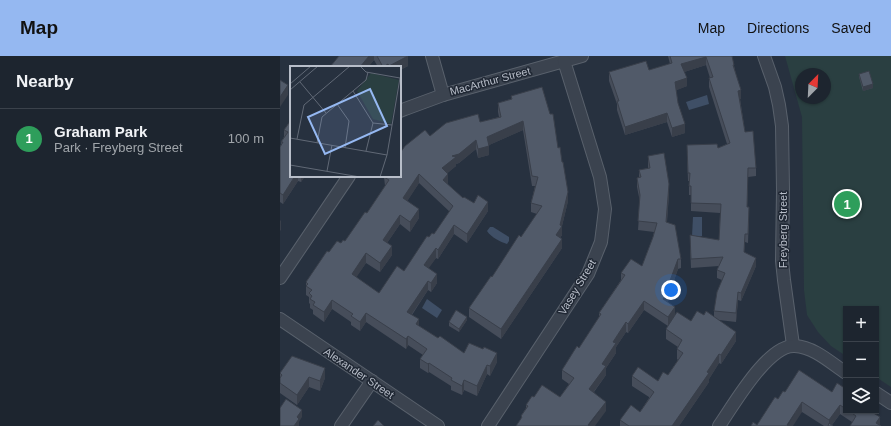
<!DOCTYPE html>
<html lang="en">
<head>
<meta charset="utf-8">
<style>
	body { margin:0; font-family:Helvetica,sans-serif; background:#2a313b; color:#f1f3f6 }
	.controls { position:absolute; right:12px; bottom:12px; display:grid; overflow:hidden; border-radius:0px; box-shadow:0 1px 3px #0004 }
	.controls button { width:36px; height:36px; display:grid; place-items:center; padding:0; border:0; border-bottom:1px solid #3b424b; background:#1d252f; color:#f1f3f6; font:20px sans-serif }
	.compass { position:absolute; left:515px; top:12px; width:36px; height:36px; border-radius:50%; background:#1d252f; box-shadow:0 1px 3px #0004; rotate:24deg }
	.you { position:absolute; left:391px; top:234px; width:14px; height:14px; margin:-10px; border:3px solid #fff; border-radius:50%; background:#1a73e8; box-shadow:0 0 0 6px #1a73e833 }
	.badge { display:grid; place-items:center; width:26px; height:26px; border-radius:50%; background:#95b8f1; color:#fff; font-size:13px; font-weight:700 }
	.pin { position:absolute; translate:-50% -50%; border:2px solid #fff; box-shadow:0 1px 4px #0006 }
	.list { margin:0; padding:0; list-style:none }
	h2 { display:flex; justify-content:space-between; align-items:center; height:52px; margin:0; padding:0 16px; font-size:17px }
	h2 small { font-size:13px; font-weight:400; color:#a0a5aa }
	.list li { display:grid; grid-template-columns:26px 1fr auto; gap:12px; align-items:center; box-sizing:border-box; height:60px; padding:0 16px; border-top:1px solid #3b424b }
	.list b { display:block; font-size:15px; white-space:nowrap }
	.list p { margin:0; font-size:13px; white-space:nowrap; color:#a0a5aa }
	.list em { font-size:13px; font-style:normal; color:#a0a5aa }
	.icon { flex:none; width:22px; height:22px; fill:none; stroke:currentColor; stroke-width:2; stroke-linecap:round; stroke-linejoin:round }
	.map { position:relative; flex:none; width:611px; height:370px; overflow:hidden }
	header { display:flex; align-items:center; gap:24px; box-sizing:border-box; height:56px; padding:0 20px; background:#95b8f1; color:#111 }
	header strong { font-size:19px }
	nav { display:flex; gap:22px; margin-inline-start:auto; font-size:14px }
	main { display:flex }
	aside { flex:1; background:#1d252f }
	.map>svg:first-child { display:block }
</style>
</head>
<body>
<header>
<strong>Map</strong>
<nav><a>Map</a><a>Directions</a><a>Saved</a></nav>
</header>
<main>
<aside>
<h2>Nearby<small></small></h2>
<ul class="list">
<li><span class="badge" style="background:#2e9e5b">1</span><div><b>Graham Park</b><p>Park · Freyberg Street</p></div><em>100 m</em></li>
</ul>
</aside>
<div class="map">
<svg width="611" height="370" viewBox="0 0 611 370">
	<rect width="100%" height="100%" fill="#27313f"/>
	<path fill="#2a3f41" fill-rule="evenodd" d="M505,0H611V331L596,321V253H566V300L551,290L538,276L527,259L524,234L522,61ZM521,18H545V42H521Z"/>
	<g fill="#3f4f66">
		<polygon points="427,39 429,48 409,54 406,46"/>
		<polygon points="413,161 422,161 422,180 412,180"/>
		<path d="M210,171H213L229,181V185L227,188C220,186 211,181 207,175Z"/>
		<polygon points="147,243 162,254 157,262 142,252"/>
	</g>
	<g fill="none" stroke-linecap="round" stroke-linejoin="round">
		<defs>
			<g id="minor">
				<polyline points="152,0 163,39"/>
				<polyline points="484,0 495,31 499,49 502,70 503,134 502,205 504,224 513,289"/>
				<polyline points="120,55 125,53 163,39 302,0"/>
				<polyline points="0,222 69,120"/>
				<polyline points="0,263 158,370"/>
				<polyline points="596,337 611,347"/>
				<polyline points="61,370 92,325"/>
				<polyline points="208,370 308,218 321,186 323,170 325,153 320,121 284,5"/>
				<path d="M439,370C453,350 488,288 515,290C534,291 551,307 566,317"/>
			</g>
		</defs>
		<use href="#minor" stroke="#59616c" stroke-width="14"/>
		<use href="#minor" stroke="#3b434f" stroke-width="12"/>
	</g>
	<g fill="#464d5a" fill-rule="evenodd">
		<polygon points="59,0 128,0 128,10 120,14 120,11 98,11 94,4 88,11 50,11"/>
		<polygon points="388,0 452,0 461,43 460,43 465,76 476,112 476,120 468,121 467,151 469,160 468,187 465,186 464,196 476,210 461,245 458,244 456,266 439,264 456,285 441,308 439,307 429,323 429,326 399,370 340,370 340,364 360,356 369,342 369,341 352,330 352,320 378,325 388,319 398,304 397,303 397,293 398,291 386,283 386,273 388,270 364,254 348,277 346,276 336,291 336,297 326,312 326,319 314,336 326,355 241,363 241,360 246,352 246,349 254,341 280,341 289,328 282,323 282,314 299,292 319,262 319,257 341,224 341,217 362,210 373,181 374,176 358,174 360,146 357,131 357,122 359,122 359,114 368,112 368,100 389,138 387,166 401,203 401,212 398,213 391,233 391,241 387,246 395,260 411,265 424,259 434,261 434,255 442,224 437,222 437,214 439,210 411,212 410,188 439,184 440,157 411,155 411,139 409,139 409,125 408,125 407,97 438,92 447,88 429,31 429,22 430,22 426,9 404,16 407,30 396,34 398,47 405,77 392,81 387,66 345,79 337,54 337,48 329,25 329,16 369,14 390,8"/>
		<polygon points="579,18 593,32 583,35 579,21"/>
		<path d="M231,40L288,145L282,170V179L280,182L282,192L221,283L189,261V252L241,181L257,158L251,156V147L255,130H252L243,74L209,89V99L198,102L196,93L179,107L176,108V110L167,117L168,127L167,128L183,142L194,147L208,155L187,187L174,178L158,203L156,202L148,212L157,227L151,236L148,234L132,259L139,270L158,282L184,297L217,306L210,320L207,318L197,340L184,334L182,339L171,334V330L149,316L148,317L140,312V303L143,299L128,289L126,293L86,266L80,275L71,269V266L52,253L44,266L33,258V254L30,252V248L29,247V241L26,239V226L49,196L65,185L87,157L105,130L104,121L150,80L219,61L218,56V47L231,43ZM139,127L170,156L154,178L149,181L124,215L99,237L76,221L86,207L100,216L112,199L107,187L120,168L130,176L139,162L127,145Z"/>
		<polygon points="11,64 11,120 25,120 21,126 18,125 3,148 0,146 0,91 1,89 1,86 4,81 4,74"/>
		<polygon points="187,264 179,276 169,270 169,266"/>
		<polygon points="0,317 45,322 40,335 29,331 17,349 0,337"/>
		<polygon points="566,333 566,355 590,355 572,366 560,358 552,369 553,370 544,370 522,356 477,369 498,343 505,336 552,336"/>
	</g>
	<g fill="#393f4a">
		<polygon points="89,0 94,0 94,4 88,11 80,11"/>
		<polygon points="128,0 128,10 120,14 120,11 109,11 109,10"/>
		<polygon points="426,1 426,9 401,17 401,8"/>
		<polygon points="108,8 108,11 103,11"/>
		<polygon points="407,22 407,30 395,35 395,26"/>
		<polygon points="593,28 593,32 583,35 583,31"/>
		<polygon points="8,29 8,39 0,51 0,41"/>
		<polygon points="461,34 461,43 458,44 458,35"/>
		<polygon points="387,57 387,66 345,79 345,71"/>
		<polygon points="243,65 243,74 207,90 207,81"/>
		<polygon points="405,68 405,77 392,81 392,72"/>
		<polygon points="196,84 196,93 179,107 176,108 176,110 162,122 162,112 172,100"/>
		<polygon points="209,90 209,99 198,102 198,93"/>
		<polygon points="139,118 139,127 123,152 123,142"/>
		<polygon points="168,118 168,127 163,133 163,124"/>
		<polygon points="15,120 18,120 18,125 3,148 3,139"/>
		<polygon points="21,120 25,120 21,126"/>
		<polygon points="389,128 389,138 386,175 386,166"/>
		<polygon points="288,136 288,145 282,170 282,179 276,188 276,179 280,169"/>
		<polygon points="208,146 208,155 187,187 187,178"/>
		<polygon points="139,153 139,162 130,176 130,166"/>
		<polygon points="120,159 120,168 103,193 103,184"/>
		<polygon points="1,164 1,174 0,175 0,165"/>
		<polygon points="174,169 174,178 158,203 158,194"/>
		<polygon points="282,183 282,192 221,283 221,273"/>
		<polygon points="112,190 112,199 100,216 100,207"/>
		<polygon points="156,192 156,202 144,219 144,209"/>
		<polygon points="86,197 86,207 72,228 72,218"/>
		<polygon points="476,202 476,210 461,245 461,237"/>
		<polygon points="398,203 398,213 391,233 391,241 383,252 383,243"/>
		<polygon points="157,218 157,227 151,236 151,227"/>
		<polygon points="148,225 148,234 127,265 127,256"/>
		<polygon points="458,236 458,244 456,266 456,257"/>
		<polygon points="52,244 52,253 44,266 44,256"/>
		<polygon points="364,245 364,254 348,277 348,268"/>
		<polygon points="395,251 395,260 388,270 388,261"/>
		<polygon points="86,257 86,266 80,275 80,266"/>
		<polygon points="187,261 187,264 179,276 179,273"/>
		<polygon points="139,263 139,273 136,268"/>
		<polygon points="346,266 346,276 336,291 336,297 326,312 326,319 309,342 309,333 333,286"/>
		<polygon points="456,276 456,285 441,308 441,299"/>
		<polygon points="128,280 128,289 126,293 126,283"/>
		<polygon points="217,297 217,306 210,320 210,310"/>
		<polygon points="439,298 439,307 429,323 429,326 399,370 392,370"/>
		<polygon points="149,307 149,316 148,317 148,308"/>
		<polygon points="207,309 207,318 197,340 197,330"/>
		<polygon points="45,312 45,322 40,335 40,325"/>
		<polygon points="29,321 29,331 17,349 17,339"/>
		<polygon points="184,324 184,334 182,339 182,330"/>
		<polygon points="326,346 326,355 315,370 308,370"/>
		<polygon points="522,346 522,356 513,370 507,370"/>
		<polygon points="560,349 560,358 551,370 549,370 549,364"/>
		<polygon points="22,354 22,361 19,366 19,370 14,370 17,361"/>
		<polygon points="600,361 600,370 596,367"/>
	</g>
	<g fill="#515a69" stroke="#393f4a" fill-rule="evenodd">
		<polygon points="59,0 89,0 80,11 50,11"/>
		<polygon points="97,0 128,0 109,10 108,8 103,11"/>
		<polygon points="390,0 452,0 454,9 453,9 461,34 458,35 465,76 473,75 476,112 468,112 467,151 469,151 468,178 465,178 464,196 476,202 461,237 458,236 456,257 434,255 437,236 445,217 437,214 443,201 411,203 410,179 439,184 441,148 411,147 411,130 409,130 410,117 408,117 407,89 437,88 438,92 450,87 429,22 433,21 426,1 401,8 407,22 395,26 398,47 405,68 392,72 387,57 345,71 337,45 339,45 329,16 366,5 369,14 392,7"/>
		<polygon points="589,15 593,28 583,31 579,18"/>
		<polygon points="0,24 8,29 0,41"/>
		<path d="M262,31L270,58H273L278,92L280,91L282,106H283L288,136L280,169L282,170L276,179L282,183L221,273L189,252L211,220L212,221L239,179L241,181L262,150L251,147L258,121L252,120L243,65L207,81L209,90L198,93L196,84L179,98L172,100L176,101L162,112L168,118L163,124L183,142L184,141L194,147L198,139L208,146L187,178L174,169L158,194L156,192L144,209L157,218L151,227L148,225L127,256L139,263L136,268L158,282L160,280L184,297L189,287L203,293L204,291L217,297L210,310L207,309L197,330L184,324L182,330L171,324L172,322L149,307L148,308L140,303L147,293L128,280L126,283L86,257L80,266L71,260L73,258L52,244L44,256L33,249L35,246L30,243L32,240L29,237L32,234L26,230L28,228L26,226L47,195L49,196L57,185L61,187L63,184L65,185L85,156L87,157L109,124L104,121L105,120H120V97L125,90L145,74L150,80L166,67L198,58L200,66L221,61L218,47L232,43L231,40ZM139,118L173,150L154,178L152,177L149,181L147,180L124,215L117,210L99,237L72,218L86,197L100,207L112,190L103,184L120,159L130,166L139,153L123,142Z"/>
		<polygon points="11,64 11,120 15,120 3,139 0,137 0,91 3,86 1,86 8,76 4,74"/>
		<polygon points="384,97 389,128 386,166 395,169 401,203 398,203 388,230 391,232 383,243 395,251 388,261 364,245 348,268 346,266 333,286 336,287 322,308 326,310 309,333 326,346 308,369 309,370 236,370 242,361 241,360 248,350 246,349 252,340 254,341 262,329 280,341 294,322 282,314 297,290 299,292 321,258 319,257 345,219 341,217 351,203 362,210 373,181 377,167 358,165 360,139 357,122 361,121 359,114 370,112 368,100"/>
		<polygon points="176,254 187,261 179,273 169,266"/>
		<polygon points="417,255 424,259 426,255 456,276 441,299 439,298 427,316 429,317 392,370 349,370 340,364 351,349 360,356 374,336 369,332 352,320 358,311 378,325 383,316 388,319 403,297 397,293 402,284 386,273 397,256 411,265"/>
		<polygon points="12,300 45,312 40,325 29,321 17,339 0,327 0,322 2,319 0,317"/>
		<polygon points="519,314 552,336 557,327 566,333 566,353 560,349 549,364 522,346 507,369 509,370 471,370 473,366 477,369 495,341 498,343 503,335 505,336"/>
		<polygon points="6,343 22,354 17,361 19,363 14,370 0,370 0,352"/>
		<polygon points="569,355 590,355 600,361 596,367 601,370 570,370 576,360"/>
		<polygon points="98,364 104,370 93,370"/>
		<polygon points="549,367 553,370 548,370"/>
	</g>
	<g text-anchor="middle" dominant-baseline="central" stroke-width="3" stroke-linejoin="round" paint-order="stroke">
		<g font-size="11" fill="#b8bec9" stroke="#202834">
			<text transform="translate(210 25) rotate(-15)">MacArthur Street</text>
			<text transform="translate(503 174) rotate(-90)">Freyberg Street</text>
			<text transform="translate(297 231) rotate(-59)">Vasey Street</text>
			<text transform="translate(79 317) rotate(34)">Alexander Street</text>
		</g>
	</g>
	<g transform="translate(10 10)">
		<rect width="111" height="111" fill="#27313f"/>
		<path d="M81,7L109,14L101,58L83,53L67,25Z" fill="#2a3f41"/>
		<path fill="none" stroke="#616976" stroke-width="1" d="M70,0L76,6L110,12M10,16L36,47M0,18L21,0M0,24L28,0M63,25L83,57M47,38L59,55L55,82M83,57L102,59M0,72L97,89M7,73L14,39L60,0M27,77L32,51L76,14L78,6M76,85L83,57M0,99L70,111M37,105L42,79M90,111L97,89L110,12"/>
		<path fill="#95b8f1" fill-opacity="0.15" stroke="#95b8f1" stroke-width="2" d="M80,23L97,60L35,88L18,51Z"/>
		<rect width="111" height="111" fill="none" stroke="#b8bec9" stroke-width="2"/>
	</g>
</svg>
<div class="controls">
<button>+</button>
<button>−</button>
<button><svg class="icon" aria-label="layers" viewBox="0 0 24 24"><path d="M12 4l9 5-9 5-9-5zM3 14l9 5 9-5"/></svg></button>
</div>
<svg class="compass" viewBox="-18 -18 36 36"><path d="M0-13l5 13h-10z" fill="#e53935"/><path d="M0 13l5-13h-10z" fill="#a0a5aa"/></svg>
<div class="you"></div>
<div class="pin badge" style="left:567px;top:148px;background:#2e9e5b">1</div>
</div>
</main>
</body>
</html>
